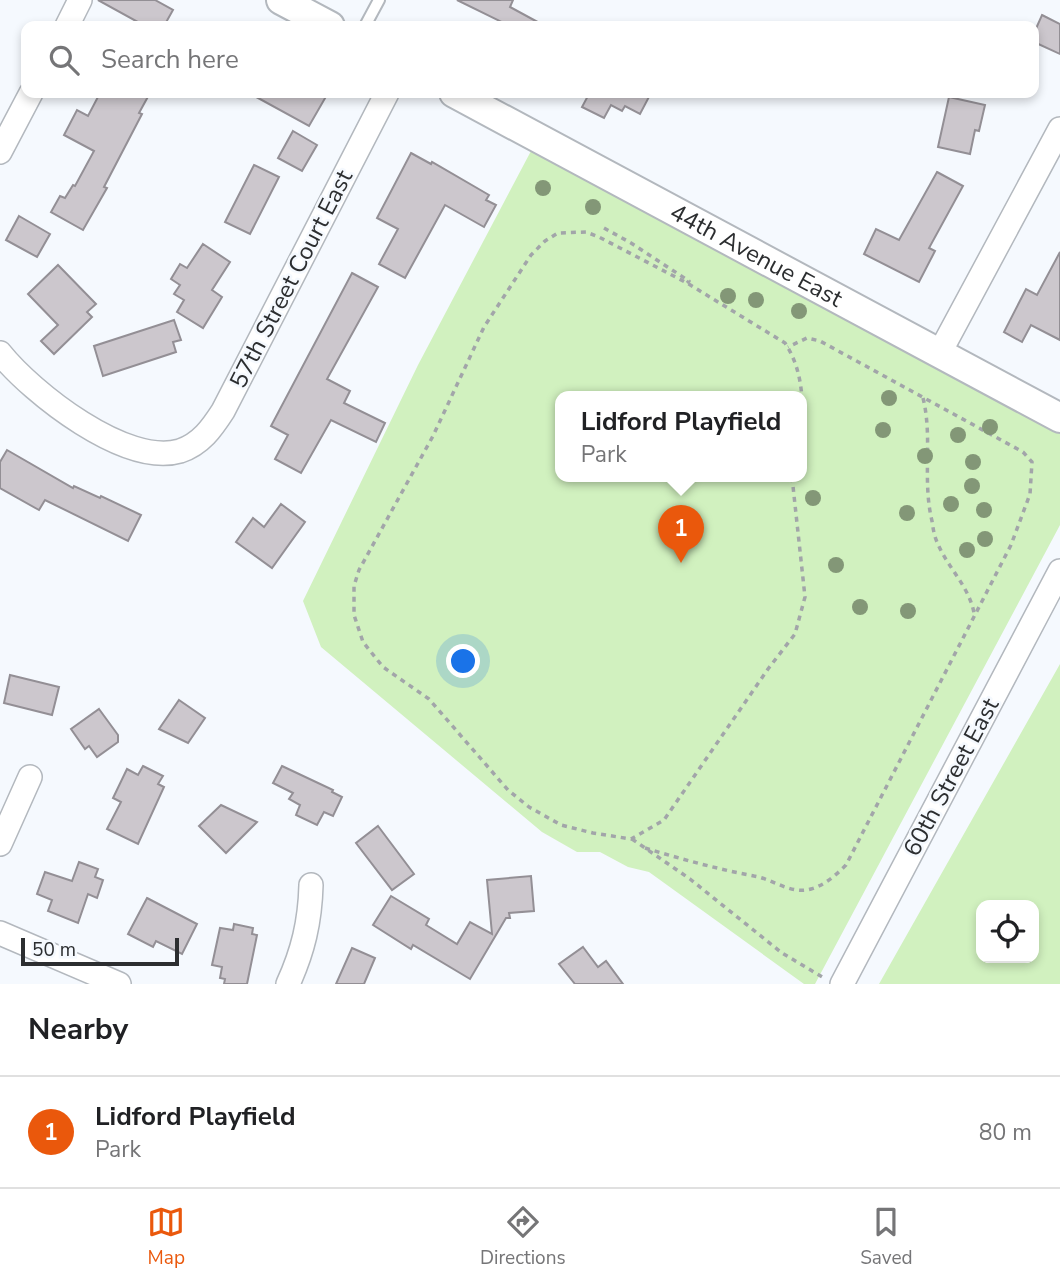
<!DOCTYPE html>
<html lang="en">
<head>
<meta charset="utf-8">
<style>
	body { margin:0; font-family:"Nunito Sans",sans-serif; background:#f2f2f2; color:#202124 }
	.controls { position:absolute; right:21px; bottom:21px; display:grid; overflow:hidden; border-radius:14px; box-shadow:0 4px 10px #0003 }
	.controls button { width:63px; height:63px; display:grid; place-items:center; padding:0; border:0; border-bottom:2px solid #e0e0e0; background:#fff; color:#202124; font:35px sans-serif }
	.scale { position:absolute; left:21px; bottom:18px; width:158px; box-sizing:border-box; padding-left:7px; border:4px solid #2c2e30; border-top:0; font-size:19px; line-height:24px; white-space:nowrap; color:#2c2e30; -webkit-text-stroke:5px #f5f9fe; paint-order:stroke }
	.you { position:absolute; left:464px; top:662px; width:24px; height:24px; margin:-18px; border:5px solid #fff; border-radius:50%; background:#1a73e8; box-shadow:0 0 0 10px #1a73e833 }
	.badge { display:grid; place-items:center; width:46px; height:46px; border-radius:50%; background:#ea580c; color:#fff; font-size:23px; font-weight:700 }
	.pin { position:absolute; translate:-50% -58px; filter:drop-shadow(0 2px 4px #0008) }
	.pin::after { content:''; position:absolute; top:37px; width:24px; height:21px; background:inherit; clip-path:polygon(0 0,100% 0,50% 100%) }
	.popup { position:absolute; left:555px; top:391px; width:252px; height:91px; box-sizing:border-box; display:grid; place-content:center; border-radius:14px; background:#fff; filter:drop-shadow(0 2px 5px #0005); font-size:23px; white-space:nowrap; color:#757577 }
	.popup b { font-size:26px; color:#202124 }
	.popup::after { content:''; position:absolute; left:50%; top:100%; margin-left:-14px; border:14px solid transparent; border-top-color:#fff }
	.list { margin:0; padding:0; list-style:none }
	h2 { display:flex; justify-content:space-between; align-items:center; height:91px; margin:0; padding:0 28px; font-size:30px }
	h2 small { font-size:23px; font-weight:400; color:#757577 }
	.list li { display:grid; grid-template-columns:46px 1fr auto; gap:21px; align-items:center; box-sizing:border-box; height:112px; padding:0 28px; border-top:2px solid #e0e0e0 }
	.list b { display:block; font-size:26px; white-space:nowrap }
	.list p { margin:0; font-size:23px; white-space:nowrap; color:#757577 }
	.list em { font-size:23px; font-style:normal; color:#757577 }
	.icon { flex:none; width:38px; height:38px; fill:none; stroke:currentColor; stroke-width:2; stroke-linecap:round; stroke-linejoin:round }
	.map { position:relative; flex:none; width:1060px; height:984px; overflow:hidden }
	.search { position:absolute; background:#fff; box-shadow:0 4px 10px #0003; left:21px; right:21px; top:21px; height:77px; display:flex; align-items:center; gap:18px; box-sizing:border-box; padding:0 24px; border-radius:14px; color:#757577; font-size:26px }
	.sheet { height:203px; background:#fff }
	nav { display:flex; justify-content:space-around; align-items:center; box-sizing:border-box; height:98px; border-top:2px solid #e0e0e0; background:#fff; font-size:19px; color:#757577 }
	nav a { display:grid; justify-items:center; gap:4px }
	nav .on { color:#ea580c }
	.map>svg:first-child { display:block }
</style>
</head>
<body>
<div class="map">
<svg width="1060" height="984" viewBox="0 0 1060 984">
	<rect width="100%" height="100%" fill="#f5f9fe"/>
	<g fill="#d1f1bf" fill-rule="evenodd">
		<path d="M531,151L1060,433V525L815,984H804L649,872L628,867L600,852H577L542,832L321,647L303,601L418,365ZM560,397H802V477H560Z"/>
		<path d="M1060,664V984H879ZM981,905H1034V958H981Z"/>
	</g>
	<g fill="#ccc7cd" stroke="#938f95" stroke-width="2">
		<polygon points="98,0 155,0 173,10 164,26 145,26"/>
		<polygon points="457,0 513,0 510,7 545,26 510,26"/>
		<polygon points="1042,15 1060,24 1060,54 1034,42 1034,33"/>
		<polygon points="100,93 150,93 139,113 142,114 104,187 107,188 83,230 51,212 60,196 65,198 73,185 75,186 94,151 64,135 77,110 88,116"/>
		<polygon points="249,93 328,93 309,126"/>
		<polygon points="587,93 651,93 640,114 625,106 622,111 611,105 604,118 582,107 589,94"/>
		<polygon points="949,97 985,105 979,131 975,130 970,154 938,147"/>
		<polygon points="293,131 317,145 302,171 278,158"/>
		<polygon points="411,153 431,164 432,162 489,195 486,200 496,205 484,227 445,205 405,278 379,264 398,229 377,218"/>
		<polygon points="254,165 279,177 250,234 225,222"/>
		<polygon points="937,172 963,186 929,248 935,251 919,282 864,254 876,229 899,240"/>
		<polygon points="19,216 50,234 37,257 6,240"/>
		<polygon points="203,244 230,262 212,290 222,297 203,328 177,312 184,300 174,294 180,285 171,279 180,264 187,268"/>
		<polygon points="1060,252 1060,340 1031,325 1022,342 1004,332 1026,289 1037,295"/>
		<polygon points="58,265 96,304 87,312 92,317 54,354 41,341 58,325 28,294"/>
		<polygon points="352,273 378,287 327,379 350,391 344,403 385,423 376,442 331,420 301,473 275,459 288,435 271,426"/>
		<polygon points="174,320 181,340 173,342 176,352 103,376 94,346"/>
		<polygon points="7,450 73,488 74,486 100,498 101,496 141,515 128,541 45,500 39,510 0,488 0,462"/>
		<polygon points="281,504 305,522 272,568 236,542 253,518 264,527"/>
		<polygon points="10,675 59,687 52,715 4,703"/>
		<polygon points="179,700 205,718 188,743 159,729"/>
		<polygon points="99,709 118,735 118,742 97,757 89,746 85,749 71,729"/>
		<polygon points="143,766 163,776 158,784 164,787 138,844 107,829 121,802 113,798 127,769 138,775"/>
		<polygon points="282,766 333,790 332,792 342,797 333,816 324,812 317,825 296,815 300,805 289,799 293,793 273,783"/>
		<polygon points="221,805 257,822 226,853 199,826"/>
		<polygon points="378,826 414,874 392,890 356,843"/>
		<polygon points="79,862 98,869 95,877 103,880 97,898 88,894 78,923 48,911 52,900 37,894 45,872 72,881"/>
		<polygon points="531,876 534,911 509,913 510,918 506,918 470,979 413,945 411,949 373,925 391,896 429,919 426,925 457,944 470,922 492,934 487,880"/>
		<polygon points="147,898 197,924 182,954 156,941 153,947 128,934"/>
		<polygon points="234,924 253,928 252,934 257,935 247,984 224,984 225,979 220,978 222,967 212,965 220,928 233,930"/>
		<polygon points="583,947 598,967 606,961 623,984 575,984 559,964"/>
		<polygon points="352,948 375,958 364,984 336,984"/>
	</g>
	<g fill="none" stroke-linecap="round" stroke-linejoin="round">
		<defs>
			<polyline id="service" points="365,26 379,0"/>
			<g id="minor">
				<polyline points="67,26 80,0"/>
				<polyline points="0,152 31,93"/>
				<path d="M0,353C32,393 126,467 180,451C201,444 212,428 223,411L387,93"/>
				<polyline points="939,354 1060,129"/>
				<polyline points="0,844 30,777"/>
				<polyline points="0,933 119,984"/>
				<path d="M288,984C303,951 310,922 311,885"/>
				<polyline points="842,984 1060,571"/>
			</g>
			<g id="tertiary">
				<polyline points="281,0 330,26"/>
				<path id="s1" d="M454,93L1060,418"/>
			</g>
		</defs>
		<use href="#service" stroke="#b3b8be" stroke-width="14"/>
		<use href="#minor" stroke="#b3b8be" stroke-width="26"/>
		<use href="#tertiary" stroke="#b3b8be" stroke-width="32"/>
		<g stroke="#a2a5a9" stroke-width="3.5" stroke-dasharray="5 5" stroke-linecap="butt">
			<polyline points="604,228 631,243 689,281 687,283"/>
			<path d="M923,398C933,438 922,480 932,521C933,528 934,535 937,542C947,567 969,586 974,613"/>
			<path d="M792,477L805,597L795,634L768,669L664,820L631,839L593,833L561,825L529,807L508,790L429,699L383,667L363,642L354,615V586L359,570L433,436L484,327L531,255L545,241L558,233L586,232L599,237L687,283L785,343C796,360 800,376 802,397"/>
			<polyline points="632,839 690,879 782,953 824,978"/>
			<path d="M645,848C681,859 717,869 754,876C773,879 791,895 811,889C825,885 836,875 846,865L1011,545L1030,494L1032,462L1023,452L820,341L807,338L788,347"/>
		</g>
		<use href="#service" stroke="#fff" stroke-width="10"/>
		<use href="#minor" stroke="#fff" stroke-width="23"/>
		<use href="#tertiary" stroke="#fff" stroke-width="28"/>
	</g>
	<g fill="#839777">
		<circle cx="543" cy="188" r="8"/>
		<circle cx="593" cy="207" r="8"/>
		<circle cx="728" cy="296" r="8"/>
		<circle cx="756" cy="300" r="8"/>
		<circle cx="799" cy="311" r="8"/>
		<circle cx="889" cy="398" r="8"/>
		<circle cx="990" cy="427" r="8"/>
		<circle cx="883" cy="430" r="8"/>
		<circle cx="958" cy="435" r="8"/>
		<circle cx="925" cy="456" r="8"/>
		<circle cx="973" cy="462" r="8"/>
		<circle cx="972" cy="486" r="8"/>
		<circle cx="813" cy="498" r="8"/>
		<circle cx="951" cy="504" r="8"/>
		<circle cx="984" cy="510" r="8"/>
		<circle cx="907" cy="513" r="8"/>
		<circle cx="985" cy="539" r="8"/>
		<circle cx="967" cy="550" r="8"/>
		<circle cx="836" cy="565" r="8"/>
		<circle cx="860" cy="607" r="8"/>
		<circle cx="908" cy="611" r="8"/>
	</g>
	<g text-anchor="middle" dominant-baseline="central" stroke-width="5" stroke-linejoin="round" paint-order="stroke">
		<g font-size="24" fill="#2c2e30" stroke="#f5f9fe">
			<text stroke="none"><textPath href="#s1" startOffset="343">44th Avenue East</textPath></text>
			<text transform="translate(291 279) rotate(-63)">57th Street Court East</text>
			<text transform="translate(951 777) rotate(-62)">60th Street East</text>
		</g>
	</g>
</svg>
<div class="controls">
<button><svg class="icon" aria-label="locate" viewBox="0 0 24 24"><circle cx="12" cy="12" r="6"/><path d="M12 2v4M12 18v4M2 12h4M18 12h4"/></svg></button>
</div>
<div class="scale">50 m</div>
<div class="you"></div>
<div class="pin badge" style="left:681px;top:563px">1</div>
<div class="popup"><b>Lidford Playfield</b>Park</div>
<div class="search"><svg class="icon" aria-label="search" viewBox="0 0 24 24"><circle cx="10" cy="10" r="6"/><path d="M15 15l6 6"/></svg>Search here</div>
</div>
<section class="sheet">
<h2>Nearby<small></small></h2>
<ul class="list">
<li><span class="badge">1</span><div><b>Lidford Playfield</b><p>Park</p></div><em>80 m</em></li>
</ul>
</section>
<nav>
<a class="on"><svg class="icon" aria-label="map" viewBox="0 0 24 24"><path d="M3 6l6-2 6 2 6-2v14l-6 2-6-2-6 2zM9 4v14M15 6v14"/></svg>Map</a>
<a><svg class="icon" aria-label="directions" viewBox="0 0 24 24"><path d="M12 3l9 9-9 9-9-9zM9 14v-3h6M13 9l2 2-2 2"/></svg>Directions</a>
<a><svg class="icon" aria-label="saved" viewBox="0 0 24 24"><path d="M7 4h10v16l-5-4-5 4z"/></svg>Saved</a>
</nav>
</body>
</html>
